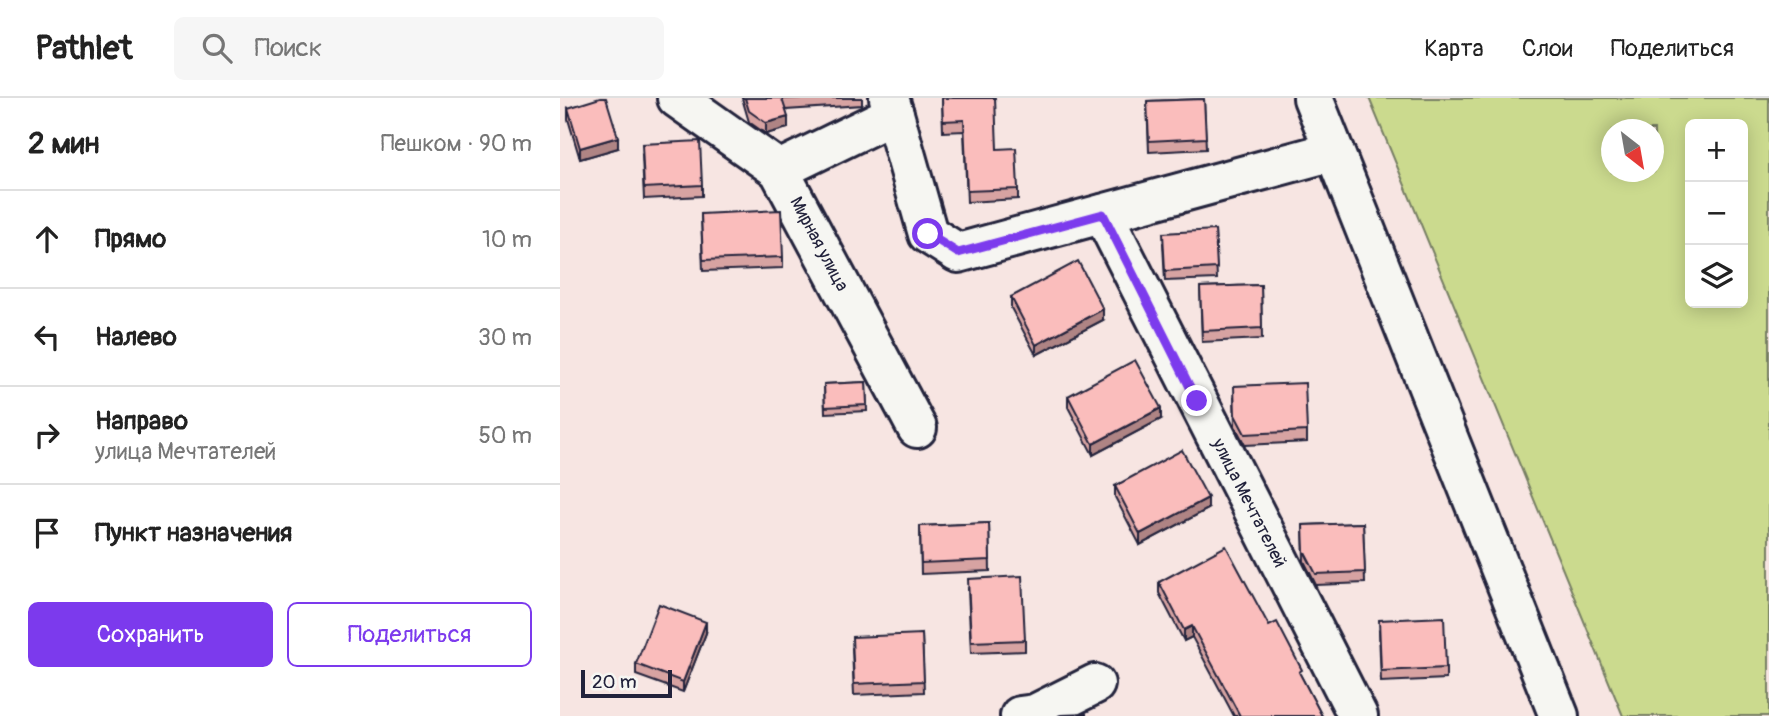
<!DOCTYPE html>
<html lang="ru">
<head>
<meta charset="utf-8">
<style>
	body { margin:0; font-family:Pangolin,sans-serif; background:#f6f6f6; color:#222 }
	.controls { position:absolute; right:21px; top:21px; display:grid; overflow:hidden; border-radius:10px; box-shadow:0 4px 18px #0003 }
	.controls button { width:63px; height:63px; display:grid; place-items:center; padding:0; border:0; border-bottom:2px solid #e0e0e0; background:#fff; color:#222; font:35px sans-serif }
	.compass { position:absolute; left:1041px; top:21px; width:63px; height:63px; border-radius:50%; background:#fff; box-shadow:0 4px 18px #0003; rotate:149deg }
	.scale { position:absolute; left:21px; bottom:18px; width:91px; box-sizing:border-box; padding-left:7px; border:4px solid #22223b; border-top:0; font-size:19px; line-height:24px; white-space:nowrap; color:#22223b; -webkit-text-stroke:5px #f6f6f2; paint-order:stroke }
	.stop { position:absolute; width:21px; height:21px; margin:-16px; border:5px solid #7c3aed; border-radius:50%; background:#fff }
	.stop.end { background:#7c3aed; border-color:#fff; box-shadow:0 2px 7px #0008 }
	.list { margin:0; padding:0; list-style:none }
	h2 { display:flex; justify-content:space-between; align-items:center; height:91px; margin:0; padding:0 28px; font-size:30px }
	h2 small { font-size:23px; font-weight:400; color:#767676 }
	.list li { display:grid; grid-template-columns:46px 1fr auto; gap:21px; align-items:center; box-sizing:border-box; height:98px; padding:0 28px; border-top:2px solid #e0e0e0 }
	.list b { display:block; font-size:26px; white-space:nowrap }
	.list p { margin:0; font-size:23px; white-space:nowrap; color:#767676 }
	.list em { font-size:23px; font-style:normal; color:#767676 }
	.actions { display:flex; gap:14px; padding:21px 28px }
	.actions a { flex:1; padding:16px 0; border:2px solid #7c3aed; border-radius:10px; text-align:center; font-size:24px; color:#7c3aed }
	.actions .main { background:#7c3aed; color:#fff }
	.icon { flex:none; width:38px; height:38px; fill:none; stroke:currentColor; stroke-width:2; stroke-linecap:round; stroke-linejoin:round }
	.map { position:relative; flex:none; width:1209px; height:618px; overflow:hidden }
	header { display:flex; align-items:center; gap:42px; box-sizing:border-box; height:98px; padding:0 35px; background:#fff; border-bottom:2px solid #e0e0e0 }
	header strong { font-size:33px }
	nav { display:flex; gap:38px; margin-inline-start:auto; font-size:24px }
	.search { width:490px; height:63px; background:#f6f6f6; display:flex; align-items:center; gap:18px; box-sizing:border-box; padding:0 24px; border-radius:10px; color:#767676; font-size:26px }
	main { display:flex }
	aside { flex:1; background:#fff }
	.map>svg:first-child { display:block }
</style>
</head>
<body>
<header>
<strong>Pathlet</strong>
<div class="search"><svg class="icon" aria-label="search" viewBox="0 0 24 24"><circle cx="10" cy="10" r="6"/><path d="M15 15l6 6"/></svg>Поиск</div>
<nav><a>Карта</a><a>Слои</a><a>Поделиться</a></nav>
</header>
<main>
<aside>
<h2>2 мин<small>Пешком · 90 m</small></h2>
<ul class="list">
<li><svg class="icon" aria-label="ahead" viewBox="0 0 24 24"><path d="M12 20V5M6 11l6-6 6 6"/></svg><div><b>Прямо</b></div><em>10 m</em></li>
<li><svg class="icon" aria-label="left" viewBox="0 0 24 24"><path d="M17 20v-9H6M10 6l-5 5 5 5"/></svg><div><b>Налево</b></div><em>30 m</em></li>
<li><svg class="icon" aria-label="right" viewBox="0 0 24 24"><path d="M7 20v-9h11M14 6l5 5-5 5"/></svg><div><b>Направо</b><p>улица Мечтателей</p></div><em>50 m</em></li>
<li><svg class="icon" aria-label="arrive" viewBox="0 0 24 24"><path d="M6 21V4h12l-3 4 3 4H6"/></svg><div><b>Пункт назначения</b></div></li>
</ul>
<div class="actions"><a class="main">Сохранить</a><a>Поделиться</a></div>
</aside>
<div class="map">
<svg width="1209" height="618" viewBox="0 0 1209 618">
	<rect width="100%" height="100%" fill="#f7e5e2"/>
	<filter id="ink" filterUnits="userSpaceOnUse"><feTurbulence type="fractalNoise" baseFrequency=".0143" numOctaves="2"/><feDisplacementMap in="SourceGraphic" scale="14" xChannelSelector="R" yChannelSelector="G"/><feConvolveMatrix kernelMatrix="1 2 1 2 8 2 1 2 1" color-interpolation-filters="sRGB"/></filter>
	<g filter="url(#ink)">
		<path fill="#cbda8e" stroke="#767e64" stroke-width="2" fill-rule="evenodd" d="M809,0H1209V618H1063ZM1130,26H1183V205H1130ZM1052,32H1094V74H1052Z"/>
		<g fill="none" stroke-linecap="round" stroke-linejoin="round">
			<defs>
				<g id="minor">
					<polyline points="117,0 219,72 357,330"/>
					<polyline points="753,0 999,618"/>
					<polyline points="334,16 368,136 398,155 774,53"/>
					<polyline points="219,72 334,16 329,0"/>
					<polyline points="543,116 798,618"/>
					<polyline points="460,618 475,616 535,586"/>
				</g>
			</defs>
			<use href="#minor" stroke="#22223b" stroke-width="44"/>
			<use href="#minor" stroke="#f6f6f2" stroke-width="38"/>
		</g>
		<g fill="#d7a3a2" stroke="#22223b" stroke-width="2">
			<polygon points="182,0 302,0 302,7 226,12 228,30 206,36 189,24"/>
			<polygon points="382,0 437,51 458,91 458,101 407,104 404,33 383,34"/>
			<polygon points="644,1 646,51 589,54 587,3"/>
			<polygon points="8,10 58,50 20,61 8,21"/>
			<polygon points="82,57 142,87 142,98 84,101"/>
			<polygon points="141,116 223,159 223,170 143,173"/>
			<polygon points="655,132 657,181 605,183 603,145"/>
			<polygon points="701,187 702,241 642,244 640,189"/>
			<polygon points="451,199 543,222 476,257 451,210"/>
			<polygon points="306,284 307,313 265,315 264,286"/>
			<polygon points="508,298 601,321 533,357 508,309"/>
			<polygon points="674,299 747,333 747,344 685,347 675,328"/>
			<polygon points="555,388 648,411 580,447 555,399"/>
			<polygon points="429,425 430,473 361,476 360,428"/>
			<polygon points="803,425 805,485 756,487 744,463 743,427"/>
			<polygon points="599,484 709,528 742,580 762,618 674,618 632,539 624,543 599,495"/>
			<polygon points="408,491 465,542 465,553 411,555"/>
			<polygon points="819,533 886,570 886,581 821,584"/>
			<polygon points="146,535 123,594 76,577 76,566"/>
			<polygon points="362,536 364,594 294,597 292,550"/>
		</g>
		<g fill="#af8484" stroke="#22223b" stroke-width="2">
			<polygon points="228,19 228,30 206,36 206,25"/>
			<polygon points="58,39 58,50 20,61 20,50"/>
			<polygon points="543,211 543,222 476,257 476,247"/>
			<polygon points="601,310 601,321 533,357 533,346"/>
			<polygon points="648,400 648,411 580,447 580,436"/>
			<polygon points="146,524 146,535 123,594 123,584"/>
			<polygon points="632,528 632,539 624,543 624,532"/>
		</g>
		<g fill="#fabdbc" stroke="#22223b" stroke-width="2">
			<polygon points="40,0 46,0 58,39 20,50 8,10"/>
			<polygon points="185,0 245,0 222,1 228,19 206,25 189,13"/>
			<polygon points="382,0 435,0 437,51 456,50 458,91 407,93 404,22 383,23"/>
			<polygon points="644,1 646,40 589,43 587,3"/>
			<polygon points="140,43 142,87 84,90 82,46"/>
			<polygon points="221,112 223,159 143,162 141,116"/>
			<polygon points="655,132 657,170 605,173 603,135"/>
			<polygon points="518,163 543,211 476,247 451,199"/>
			<polygon points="701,187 702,230 642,233 640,189"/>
			<polygon points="575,262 601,310 533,346 508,298"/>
			<polygon points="306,284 307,307 265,309 264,286"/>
			<polygon points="745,285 747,333 685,336 675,317 674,288"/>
			<polygon points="622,352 648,400 580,436 555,388"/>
			<polygon points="429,425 430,462 361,465 360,428"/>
			<polygon points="803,425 805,474 756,476 744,453 743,427"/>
			<polygon points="666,448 709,528 717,524 742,572 739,574 762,618 680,618 632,528 624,532 599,484"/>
			<polygon points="462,478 465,542 411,544 408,481"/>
			<polygon points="99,506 146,524 123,584 76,566"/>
			<polygon points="884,519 886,570 821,573 819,522"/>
			<polygon points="362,536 364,583 294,586 292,539"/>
			<polygon points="526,616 526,618 498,618 501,617"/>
		</g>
	</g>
	<g fill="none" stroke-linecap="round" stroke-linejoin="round" filter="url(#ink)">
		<polyline stroke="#7c3aed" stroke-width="9" points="368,136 398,155 543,116 637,303"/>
	</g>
	<g text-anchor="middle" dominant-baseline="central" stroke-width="5" stroke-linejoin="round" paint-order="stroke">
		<g font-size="18" fill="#22223b" stroke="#f6f6f2">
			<text transform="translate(259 146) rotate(62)">Мирная улица</text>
			<text transform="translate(689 405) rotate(63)">улица Мечтателей</text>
		</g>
	</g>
</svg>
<div class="controls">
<button>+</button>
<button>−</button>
<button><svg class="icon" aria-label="layers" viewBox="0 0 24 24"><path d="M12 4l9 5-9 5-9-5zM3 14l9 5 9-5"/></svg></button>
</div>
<svg class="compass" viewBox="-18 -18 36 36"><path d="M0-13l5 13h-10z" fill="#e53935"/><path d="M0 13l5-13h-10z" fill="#767676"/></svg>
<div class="scale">20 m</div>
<div class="stop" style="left:368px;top:136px"></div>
<div class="stop end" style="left:637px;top:303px"></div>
</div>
</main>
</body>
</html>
